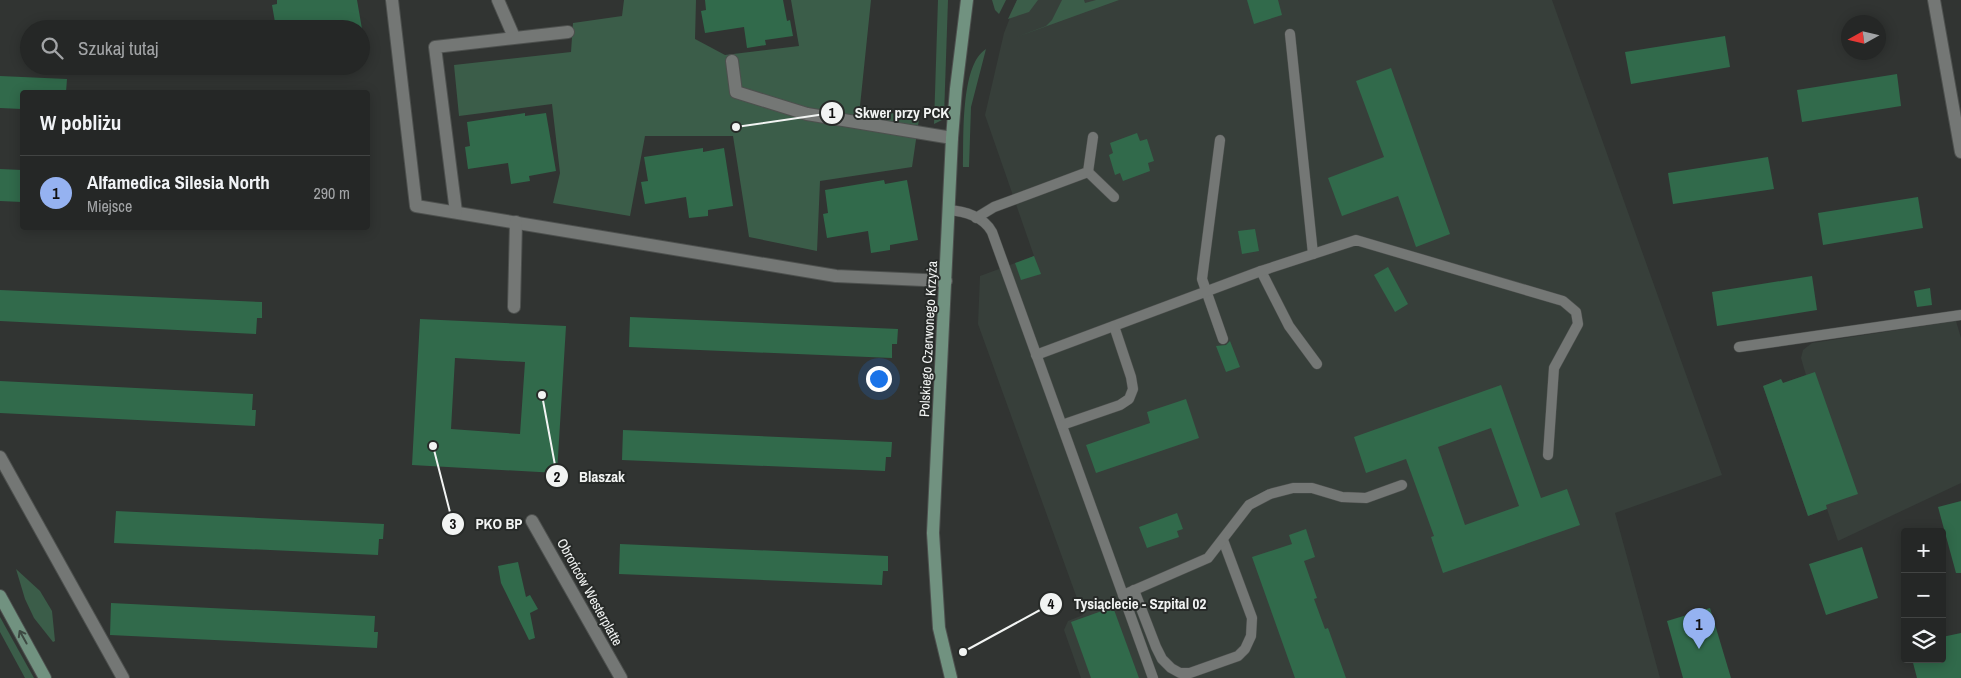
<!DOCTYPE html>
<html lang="pl">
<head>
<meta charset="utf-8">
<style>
	body { margin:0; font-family:"Archivo Narrow",sans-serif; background:#2d2f2e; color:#f1f3f6 }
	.controls { position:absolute; right:15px; bottom:15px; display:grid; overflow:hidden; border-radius:5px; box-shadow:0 2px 12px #0003 }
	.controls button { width:45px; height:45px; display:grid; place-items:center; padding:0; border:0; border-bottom:1px solid #424443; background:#252726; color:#f1f3f6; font:25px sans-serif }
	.compass { position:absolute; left:1841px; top:15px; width:45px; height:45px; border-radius:50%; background:#252726; box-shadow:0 2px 12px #0003; rotate:262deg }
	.you { position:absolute; left:878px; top:378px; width:18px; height:18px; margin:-12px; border:4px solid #fff; border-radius:50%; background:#1a73e8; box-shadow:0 0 0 8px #1a73e833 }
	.badge { display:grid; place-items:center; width:32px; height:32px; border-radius:50%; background:#95b2f1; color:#111; font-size:16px; font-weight:700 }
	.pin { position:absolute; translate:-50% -41px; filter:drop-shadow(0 1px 2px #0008) }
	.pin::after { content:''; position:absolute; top:26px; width:18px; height:15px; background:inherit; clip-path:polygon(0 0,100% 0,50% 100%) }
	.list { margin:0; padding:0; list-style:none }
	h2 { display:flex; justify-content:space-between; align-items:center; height:65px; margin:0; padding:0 20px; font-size:21px }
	h2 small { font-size:16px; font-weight:400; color:#a3a5a7 }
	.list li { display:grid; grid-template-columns:32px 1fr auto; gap:15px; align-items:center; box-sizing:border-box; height:75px; padding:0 20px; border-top:1px solid #424443 }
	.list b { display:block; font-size:19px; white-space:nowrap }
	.list p { margin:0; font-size:16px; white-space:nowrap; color:#a3a5a7 }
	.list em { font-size:16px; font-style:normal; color:#a3a5a7 }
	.icon { flex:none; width:28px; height:28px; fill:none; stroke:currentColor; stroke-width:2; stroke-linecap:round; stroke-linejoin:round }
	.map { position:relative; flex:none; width:1961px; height:678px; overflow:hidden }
	.search { position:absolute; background:#252726; box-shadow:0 2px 12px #0003; left:20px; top:20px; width:350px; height:55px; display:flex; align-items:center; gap:12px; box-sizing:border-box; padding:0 18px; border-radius:28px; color:#a3a5a7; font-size:19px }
	.panel { position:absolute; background:#252726; box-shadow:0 2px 12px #0003; left:20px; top:90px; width:350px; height:140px; border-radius:5px }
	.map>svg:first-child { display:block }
</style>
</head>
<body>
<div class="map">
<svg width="1961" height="678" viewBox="0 0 1961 678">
	<rect width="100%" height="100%" fill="#313432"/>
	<g fill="#373f3a">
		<polygon points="1017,0 1552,0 1722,475 1615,513 1660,678 1081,678 1064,630 1068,621 1083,615 978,324 980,276 1034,256 985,115 1004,33"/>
		<polygon points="1956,321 1961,338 1961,483 1838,541 1827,509 1808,516 1763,386 1781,379 1783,383 1806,375 1801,358 1803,350 1812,343"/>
	</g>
	<g fill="#3b5d49">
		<polygon points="624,0 696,0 695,39 725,55 799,46 791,0 871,0 860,106 919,119 912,167 820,181 817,251 749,237 733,136 645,136 630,216 553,203 560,173 552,104 459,116 454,65 571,52 573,23 622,16"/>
		<polygon points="938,0 948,0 944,116 942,120 934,124"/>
		<polygon points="992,0 1006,0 999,14 995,10"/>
		<polygon points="1017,0 1038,0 1029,12 1008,19"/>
		<polygon points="1062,0 1084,0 1085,3 1096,0 1119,0 1003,42 1046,26 1052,20"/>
		<path d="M986,49L971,107L969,167H963C964,139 960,65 986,49Z"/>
		<polygon points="16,569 40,591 52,611 55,641 53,642 34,618 25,599"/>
		<polygon points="0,617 34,678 25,678 0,632"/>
	</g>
	<g fill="#316a4b" fill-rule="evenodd">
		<polygon points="277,0 357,0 362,29 317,29 316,21 276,28 272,5 277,4"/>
		<polygon points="705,0 783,0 787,21 790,20 793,36 765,40 766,45 747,48 744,27 705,33 701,11 706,10"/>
		<polygon points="1247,0 1278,0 1282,15 1254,24"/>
		<polygon points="1725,36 1730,67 1631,84 1625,52"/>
		<polygon points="1391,68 1450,234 1416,247 1398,196 1342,216 1328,178 1384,157 1356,81"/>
		<polygon points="1897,74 1901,106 1802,122 1797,90"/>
		<polygon points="0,76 67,79 66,92 22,92 22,109 0,108"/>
		<polygon points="525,113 525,116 546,113 556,171 529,176 530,181 511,184 508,163 468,169 465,147 470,146 467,122"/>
		<polygon points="1137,133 1140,141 1147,139 1154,161 1148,163 1150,171 1123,181 1120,173 1115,175 1109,155 1113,153 1110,143"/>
		<polygon points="703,148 703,152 724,148 733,206 708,210 708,216 689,218 686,197 645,204 641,182 648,181 644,157"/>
		<polygon points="1768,157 1774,189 1673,204 1668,173"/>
		<polygon points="0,169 22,170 22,202 0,201"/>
		<polygon points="884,180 885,184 907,180 918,240 890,245 890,250 871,253 868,231 827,238 823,214 828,213 825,190"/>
		<polygon points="1918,197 1923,228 1823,245 1818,213"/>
		<polygon points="1255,229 1259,251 1242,254 1238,231"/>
		<polygon points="1034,256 1041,274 1021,280 1015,263"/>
		<polygon points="1388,267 1408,304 1395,312 1374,275"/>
		<polygon points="1812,276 1817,310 1717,326 1712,292"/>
		<polygon points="1930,288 1932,305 1917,307 1914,291"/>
		<polygon points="0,290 262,302 262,318 257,318 256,334 0,321"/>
		<polygon points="630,317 898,329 897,344 892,344 892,358 629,347"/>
		<path d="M420,319L566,326L557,473L412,465ZM455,358L525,362L520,434L451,429Z"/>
		<polygon points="1230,341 1240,367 1226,372 1216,346 1226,345"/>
		<polygon points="1815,372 1858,494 1826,505 1827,509 1808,516 1763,386 1781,379 1783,383"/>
		<polygon points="0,381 253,394 252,410 256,410 255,426 0,413"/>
		<path d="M1501,385L1541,498L1567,489L1580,525L1443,573L1431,537L1434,536L1406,459L1366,473L1354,437ZM1491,428L1519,506L1465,525L1438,447Z"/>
		<polygon points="1186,399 1199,438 1096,473 1086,445 1150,423 1147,412"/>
		<polygon points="623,430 892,442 891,457 886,457 885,471 622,460"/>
		<polygon points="1961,501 1961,573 1956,573 1938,507"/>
		<polygon points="116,511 384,524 383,539 379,539 378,555 114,543"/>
		<polygon points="1177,513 1183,529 1177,531 1179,537 1147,548 1139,527"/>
		<polygon points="1306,529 1315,557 1304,561 1317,598 1314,599 1325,629 1328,628 1346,678 1295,678 1252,557 1292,544 1289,535"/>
		<polygon points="620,544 888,556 888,571 883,571 882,585 619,574"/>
		<polygon points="1862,547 1878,598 1826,615 1809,564"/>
		<polygon points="518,562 526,597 530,595 538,609 530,613 535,638 529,640 501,583 498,566"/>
		<polygon points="111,603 375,616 374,632 378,632 377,648 110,635"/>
		<polygon points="1113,607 1139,678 1091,678 1071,622"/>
		<polygon points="1710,608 1731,678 1683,678 1667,621"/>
		<polygon points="1961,633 1961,678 1917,678 1912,659 1942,659 1942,637"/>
	</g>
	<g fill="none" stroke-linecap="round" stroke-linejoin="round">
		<defs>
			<g id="lane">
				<polyline points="1290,34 1313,254"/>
				<polyline points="1220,140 1202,279 1223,339"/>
				<polyline points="1088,172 1114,197"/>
				<path d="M948,210C965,211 984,217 992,232L1153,678"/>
				<polyline points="976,218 994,207 1088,172 1093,137"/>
				<polyline points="1261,271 1289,326 1317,364"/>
				<polyline points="1739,347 1961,315"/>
				<polyline points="1036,355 1261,271 1356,240 1563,301 1576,312 1578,324 1554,368 1548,455"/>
				<polyline points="1062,425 1120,405 1129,399 1133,389 1131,377 1114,326"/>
				<polyline points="1134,590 1156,647 1162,659 1171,668 1180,673 1190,673 1238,656 1245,649 1251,636 1252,618 1223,540"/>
				<polyline points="1123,595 1208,558 1249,505 1270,494 1293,488 1312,488 1342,497 1366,498 1402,485"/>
			</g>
			<g id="street">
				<polyline points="392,0 416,206 836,276 946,281"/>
				<polyline points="498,0 514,37"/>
				<polyline points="1934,0 1961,152"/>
				<polyline points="732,61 736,92 807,114 952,138"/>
				<polyline points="456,212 435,47 568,32"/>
				<polyline points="514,307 516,222"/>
				<polyline points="0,457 123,678"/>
				<polyline points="532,521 621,678"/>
			</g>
			<g id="secondary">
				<polyline points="0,596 45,678"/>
				<polyline points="951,678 939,628 933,533 952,138 956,89 967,0"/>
			</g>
		</defs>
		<use href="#lane" stroke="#4d504e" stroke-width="11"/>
		<use href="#street" stroke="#4d504e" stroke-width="14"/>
		<use href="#secondary" stroke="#4d504e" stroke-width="14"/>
		<use href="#lane" stroke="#747775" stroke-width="10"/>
		<use href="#street" stroke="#747775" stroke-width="12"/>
		<use href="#secondary" stroke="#719280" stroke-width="12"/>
	</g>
	<defs><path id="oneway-shaft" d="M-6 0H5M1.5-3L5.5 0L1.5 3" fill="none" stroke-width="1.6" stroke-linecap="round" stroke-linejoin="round" transform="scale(1.25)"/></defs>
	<use stroke="#3d4942" href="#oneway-shaft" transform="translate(23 637) rotate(-119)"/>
	<g text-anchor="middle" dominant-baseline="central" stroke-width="4" stroke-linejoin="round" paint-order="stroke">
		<g font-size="14" fill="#f2f4f3" stroke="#272a28">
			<text transform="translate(928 339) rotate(-87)">Polskiego Czerwonego Krzyża</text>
			<text transform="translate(590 592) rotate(61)">Obrońców Westerplatte</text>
		</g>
	</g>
	<path fill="none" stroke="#f2f4f3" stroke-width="2" d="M736 127L832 113M542 395L557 476M433 446L453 524M963 652L1051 604"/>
	<g fill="#f2f4f3" stroke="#272a28" stroke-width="2">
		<circle cx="736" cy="127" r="5"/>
		<circle cx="542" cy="395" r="5"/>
		<circle cx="433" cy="446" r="5"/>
		<circle cx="963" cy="652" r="5"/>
		<circle cx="832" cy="113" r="12"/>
		<circle cx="557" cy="476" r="12"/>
		<circle cx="453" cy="524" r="12"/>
		<circle cx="1051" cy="604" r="12"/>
	</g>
	<g font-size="15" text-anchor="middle" font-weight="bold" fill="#111">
		<text x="832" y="118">1</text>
		<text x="557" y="482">2</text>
		<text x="453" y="529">3</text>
		<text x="1051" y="609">4</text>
	</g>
	<g font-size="15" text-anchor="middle" font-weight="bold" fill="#f2f4f3" stroke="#272a28" stroke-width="4" stroke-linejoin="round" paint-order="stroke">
		<text x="902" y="118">Skwer przy PCK</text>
		<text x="602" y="482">Blaszak</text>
		<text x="499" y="529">PKO BP</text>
		<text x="1140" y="609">Tysiąclecie - Szpital 02</text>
	</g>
</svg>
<div class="controls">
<button>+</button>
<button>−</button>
<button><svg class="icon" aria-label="layers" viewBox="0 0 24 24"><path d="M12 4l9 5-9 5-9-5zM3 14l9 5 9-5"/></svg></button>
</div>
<svg class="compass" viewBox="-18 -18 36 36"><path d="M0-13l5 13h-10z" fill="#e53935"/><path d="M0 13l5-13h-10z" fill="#a3a5a7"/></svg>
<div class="you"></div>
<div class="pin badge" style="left:1699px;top:649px">1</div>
<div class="search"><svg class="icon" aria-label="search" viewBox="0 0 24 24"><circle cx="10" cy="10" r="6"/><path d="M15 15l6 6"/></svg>Szukaj tutaj</div>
<section class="panel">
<h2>W pobliżu<small></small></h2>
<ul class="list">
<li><span class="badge">1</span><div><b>Alfamedica Silesia North</b><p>Miejsce</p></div><em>290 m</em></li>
</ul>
</section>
</div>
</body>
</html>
